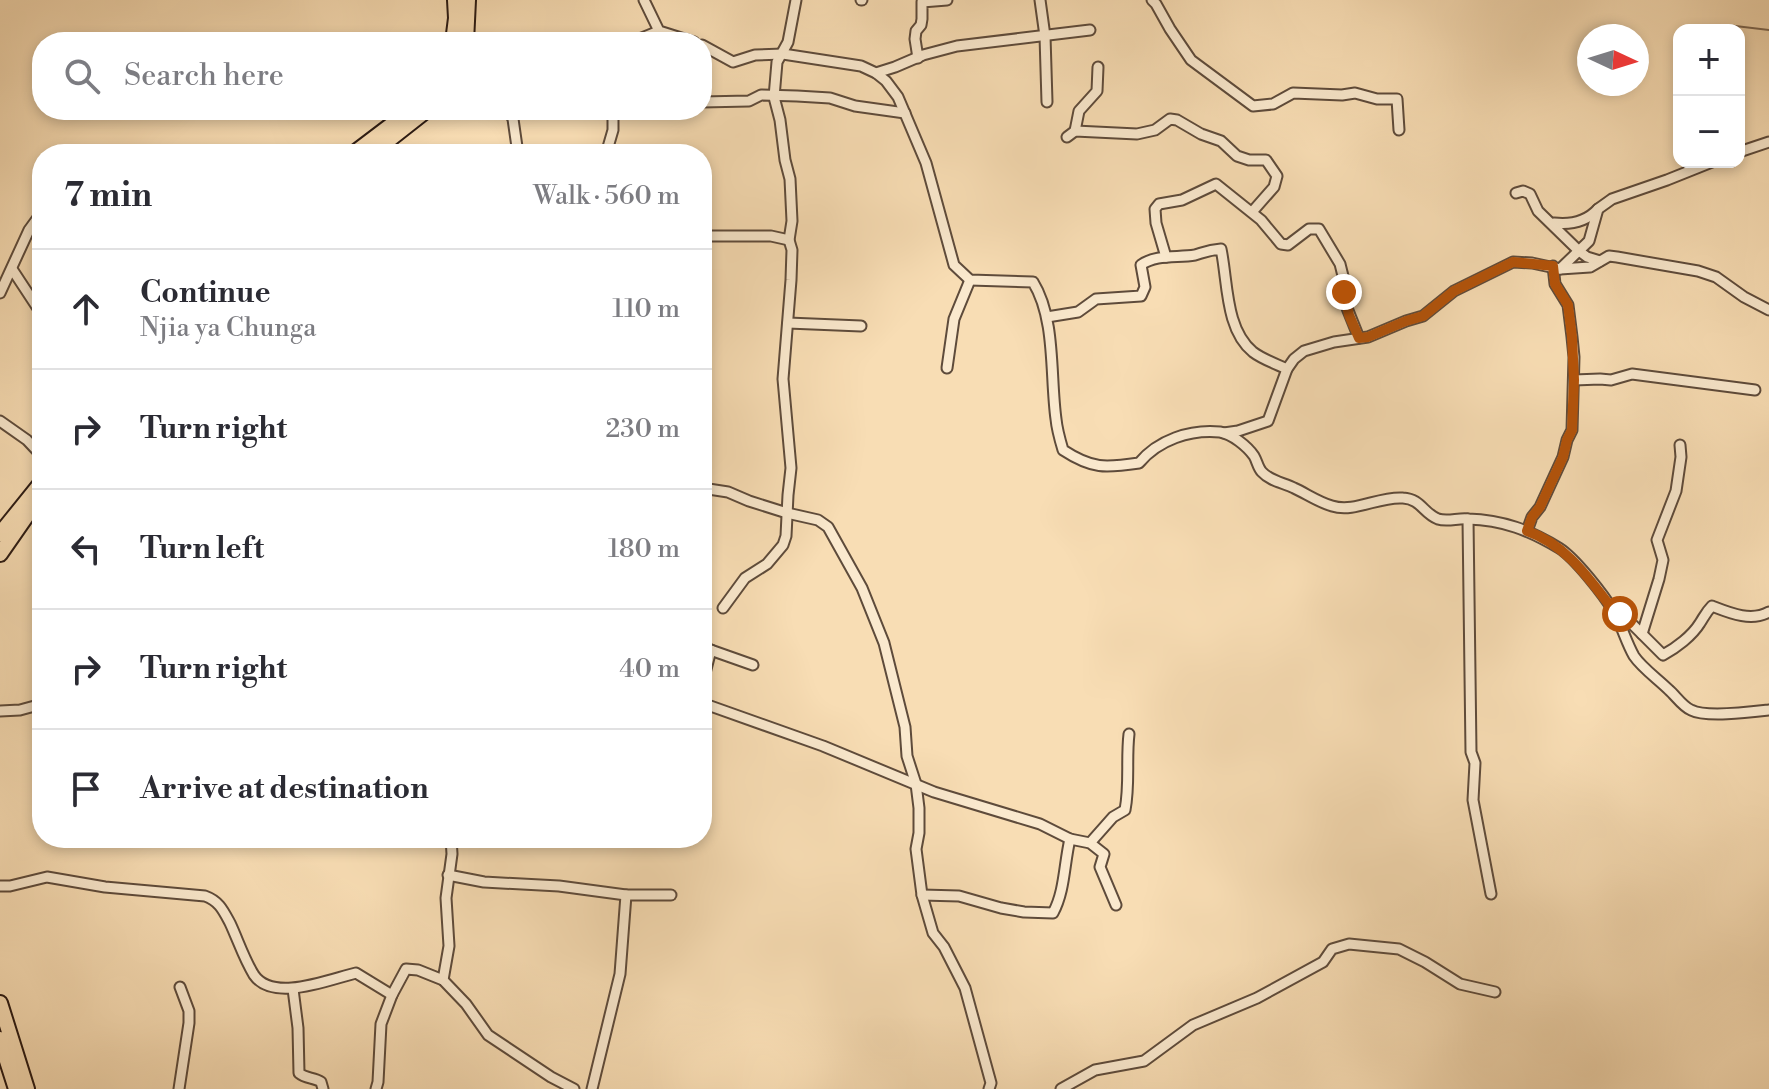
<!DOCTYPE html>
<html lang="en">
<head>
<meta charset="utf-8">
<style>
	body { margin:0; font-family:"Libre Bodoni",serif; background:#f2f2f3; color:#2b2b33 }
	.controls { position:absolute; right:24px; top:24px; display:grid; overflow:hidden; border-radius:16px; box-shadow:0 4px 12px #0003 }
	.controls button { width:72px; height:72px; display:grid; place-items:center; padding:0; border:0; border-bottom:2px solid #e1e1e2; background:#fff; color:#2b2b33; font:40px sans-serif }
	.compass { position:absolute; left:1577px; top:24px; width:72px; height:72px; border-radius:50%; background:#fff; box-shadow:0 4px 12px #0003; rotate:94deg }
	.stop { position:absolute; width:24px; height:24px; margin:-18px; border:6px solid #b45309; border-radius:50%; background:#fff }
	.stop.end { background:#b45309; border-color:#fff; box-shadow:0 2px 8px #0008 }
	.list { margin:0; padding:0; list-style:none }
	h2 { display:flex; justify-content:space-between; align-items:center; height:104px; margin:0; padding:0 32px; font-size:34px }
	h2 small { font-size:26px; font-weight:400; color:#7c7c81 }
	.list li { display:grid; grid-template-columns:52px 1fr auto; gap:24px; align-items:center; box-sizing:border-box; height:120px; padding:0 32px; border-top:2px solid #e1e1e2 }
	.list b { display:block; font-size:30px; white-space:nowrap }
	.list p { margin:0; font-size:26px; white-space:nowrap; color:#7c7c81 }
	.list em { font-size:26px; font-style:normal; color:#7c7c81 }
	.icon { flex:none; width:44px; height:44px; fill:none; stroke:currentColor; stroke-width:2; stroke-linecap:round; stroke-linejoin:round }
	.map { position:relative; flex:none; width:1769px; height:1089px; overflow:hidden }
	.search { position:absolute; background:#fff; box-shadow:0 4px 12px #0003; left:32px; top:32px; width:680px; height:88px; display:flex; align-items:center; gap:20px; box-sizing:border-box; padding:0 28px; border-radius:32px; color:#7c7c81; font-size:30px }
	.panel { position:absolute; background:#fff; box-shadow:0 4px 12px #0003; left:32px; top:144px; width:680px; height:704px; border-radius:32px }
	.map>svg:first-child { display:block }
</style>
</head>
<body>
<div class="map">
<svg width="1769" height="1089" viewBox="0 0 1769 1089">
	<rect width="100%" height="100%" fill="#f8ddb4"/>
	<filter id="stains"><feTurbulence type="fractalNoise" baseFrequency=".0025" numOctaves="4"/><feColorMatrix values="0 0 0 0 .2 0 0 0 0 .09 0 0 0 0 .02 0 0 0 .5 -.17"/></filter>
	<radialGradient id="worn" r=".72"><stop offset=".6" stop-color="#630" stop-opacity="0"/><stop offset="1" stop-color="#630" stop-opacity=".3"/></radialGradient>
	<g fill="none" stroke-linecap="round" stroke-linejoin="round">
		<polyline stroke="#7c6753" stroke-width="2" points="1727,25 1769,30"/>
		<defs>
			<g id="street">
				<polyline points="644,0 659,31 694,42"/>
				<polyline points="861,0 862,0"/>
				<polyline points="1040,0 1045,36 1047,102"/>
				<polyline points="1152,0 1156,4 1170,29 1191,60 1253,106 1273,104 1293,93 1342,95 1355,93 1377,99 1397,99 1399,130"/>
				<polyline points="632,42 659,31"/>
				<path d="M702,45L733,62L755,55L783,54L861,66L876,73L886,81L898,97L926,163L954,265L970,280L1033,282C1056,319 1050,376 1056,419C1057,430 1060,440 1063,450C1092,469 1105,468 1139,463C1158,440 1190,429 1220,432C1232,434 1247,446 1254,456C1257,461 1258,468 1262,472C1270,481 1284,483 1294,488C1307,494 1318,502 1332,506C1355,513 1379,496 1403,498C1421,499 1423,513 1438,519C1447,522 1458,518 1468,519C1503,520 1529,530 1559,548C1575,558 1604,595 1614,612C1622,626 1626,642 1634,656C1642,668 1658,679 1669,690C1675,695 1683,707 1691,710C1706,718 1752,712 1769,710"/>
				<polyline points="918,58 915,39 916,31 921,25 922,19 922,2 947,0"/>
				<polyline points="876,73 895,67 923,55 957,46 1090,30"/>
				<polyline points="702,102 749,101 761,95 797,96 830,98 855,106 905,113"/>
				<polyline points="508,110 513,119 518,154"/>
				<polyline points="1075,131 1079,111 1097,91 1098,67"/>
				<polyline points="1067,137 1075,131 1137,134 1155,130 1170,119 1177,120 1201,134 1221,141 1237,156 1249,160 1266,160 1277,176 1274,187 1252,212"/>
				<polyline points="1739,152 1769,142"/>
				<polyline points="606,154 613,130 613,110"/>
				<polyline points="1516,193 1523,191 1530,194 1538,211 1579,251 1587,257 1600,261"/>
				<path d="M1554,223C1571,225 1586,222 1598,209"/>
				<polyline points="702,236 771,236 789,240"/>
				<polyline points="1166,257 1156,223 1155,209 1159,204 1182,200 1216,184 1261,220 1281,244 1288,245 1309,229 1319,229 1340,264 1345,284 1343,288 1345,303 1359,338"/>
				<polyline points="12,269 37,307 42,311"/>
				<polyline points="1560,269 1589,241 1598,209 1612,199 1667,180 1712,162"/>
				<polyline points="0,293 29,230 37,219 42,217"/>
				<path d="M1047,317L1078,312L1096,299L1141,296L1145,287L1141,265C1156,254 1177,258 1195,255C1205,252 1209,250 1221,249C1228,282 1225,329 1253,352C1262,359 1276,364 1287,369"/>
				<polyline points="788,323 861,326"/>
				<polyline points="947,368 954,319 970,280"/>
				<polyline points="1574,380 1600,379 1611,380 1632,374 1755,390"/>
				<polyline points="0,421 27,440 42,456"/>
				<polyline points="1224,433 1238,431 1268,421 1287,369 1294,359 1304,351 1334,342 1368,337 1406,321 1423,316 1454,291 1513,262 1532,263 1560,269 1590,267 1609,256 1617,257 1698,271 1716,277 1744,297 1769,310"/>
				<polyline points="702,488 728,492 749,501 787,513 818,520 828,527 862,588 884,643 905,727 907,756 916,784 919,808 919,833 916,849 922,895 933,933 944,947 965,988 991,1083 989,1089"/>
				<polyline points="1468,519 1471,752 1475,763 1473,800 1491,894"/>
				<polyline points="1527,531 1532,517 1540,507 1563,457 1567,440 1572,430 1574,357 1572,337 1568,305 1555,284 1553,266"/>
				<polyline points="723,608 745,578 767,564 783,545 786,536 788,495 791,468 783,379 791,280 792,250 789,240 792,221 790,179 785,160 780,120 774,97 777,62 788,42 796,0"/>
				<path d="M1614,611L1629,621L1663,655C1676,648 1692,636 1700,623C1704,617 1706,612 1712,606C1730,613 1751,622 1769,612"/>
				<polyline points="1642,634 1659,579 1663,560 1657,540 1676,491 1681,457 1680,445"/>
				<polyline points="702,647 753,665"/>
				<polyline points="702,685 711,650"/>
				<polyline points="702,703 823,746 934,792 1040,824 1070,839 1090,843 1104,854 1100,867 1116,905"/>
				<polyline points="0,711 20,710 42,704"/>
				<path d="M1090,843L1113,817L1125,810C1130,785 1126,759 1129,734"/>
				<polyline points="448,875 484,882 559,886 626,895 620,974 592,1089"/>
				<path d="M0,886H10L47,877L105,887L205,896C219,901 223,910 230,923C238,940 244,959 254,975C273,1003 330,979 356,973L392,995L406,969L418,970L443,980L466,1004L488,1035L551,1077L574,1089"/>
				<polyline points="626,895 671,895"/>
				<path d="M922,895L959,896L1001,908L1024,912L1053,913C1065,891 1064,864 1070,839"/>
				<polyline points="443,980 449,946 446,898 452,854 451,838"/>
				<path d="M293,989L298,1028L299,1073C306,1079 314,1077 321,1082L323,1089"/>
				<polyline points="179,1089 189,1023 189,1011 180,987"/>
				<polyline points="376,1089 378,1082 381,1024 392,995"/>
				<polyline points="1061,1089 1095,1070 1144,1061 1193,1025 1257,998 1323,962 1332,949 1349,944 1399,949 1425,962 1460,984 1495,992"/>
			</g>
			<g id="primary">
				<polyline points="453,42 456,18 455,0"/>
				<polyline points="466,42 468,0"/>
				<polyline points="353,154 411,110"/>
				<polyline points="371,154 427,110"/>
				<polyline points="0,534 42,482"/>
				<polyline points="0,554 32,508 42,498"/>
				<polyline points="0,1003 27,1089"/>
				<polyline points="0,1039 16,1089"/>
			</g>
		</defs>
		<use href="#street" stroke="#5e4b3b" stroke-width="13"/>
		<use href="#primary" stroke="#2b1a13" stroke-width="18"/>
		<use href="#street" stroke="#fae9ce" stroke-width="9"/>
		<use href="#primary" stroke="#f8ddb4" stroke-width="14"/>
	</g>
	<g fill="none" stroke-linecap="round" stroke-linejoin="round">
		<path stroke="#b45309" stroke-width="10" d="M1344,292L1349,315L1359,338L1368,337L1406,321L1423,316L1454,291L1513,262L1553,266L1555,284L1568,305L1572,337L1574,380L1572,430L1567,440L1563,457L1540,507L1532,517L1527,531C1567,545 1589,579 1614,611L1620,614"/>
	</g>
	<rect width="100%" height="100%" filter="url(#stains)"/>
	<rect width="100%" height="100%" fill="url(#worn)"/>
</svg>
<div class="controls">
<button>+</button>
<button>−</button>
</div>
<svg class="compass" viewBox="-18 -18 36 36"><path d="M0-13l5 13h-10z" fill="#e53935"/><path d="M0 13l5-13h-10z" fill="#7c7c81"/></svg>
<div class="stop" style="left:1620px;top:614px"></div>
<div class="stop end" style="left:1344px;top:292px"></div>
<div class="search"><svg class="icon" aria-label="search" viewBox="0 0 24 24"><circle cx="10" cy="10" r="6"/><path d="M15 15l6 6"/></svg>Search here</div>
<section class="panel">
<h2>7 min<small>Walk · 560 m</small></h2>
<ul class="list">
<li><svg class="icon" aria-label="ahead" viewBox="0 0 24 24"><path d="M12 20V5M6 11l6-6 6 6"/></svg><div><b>Continue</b><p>Njia ya Chunga</p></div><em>110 m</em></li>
<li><svg class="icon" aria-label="right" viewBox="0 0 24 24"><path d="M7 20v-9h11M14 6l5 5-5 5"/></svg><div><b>Turn right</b></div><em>230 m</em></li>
<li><svg class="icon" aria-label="left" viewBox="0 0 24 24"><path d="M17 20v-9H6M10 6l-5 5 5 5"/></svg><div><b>Turn left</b></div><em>180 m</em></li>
<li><svg class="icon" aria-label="right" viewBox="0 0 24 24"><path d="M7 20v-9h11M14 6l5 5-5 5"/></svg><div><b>Turn right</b></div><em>40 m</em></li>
<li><svg class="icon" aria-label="arrive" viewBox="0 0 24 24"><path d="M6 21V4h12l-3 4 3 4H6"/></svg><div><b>Arrive at destination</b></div></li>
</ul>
</section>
</div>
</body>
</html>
